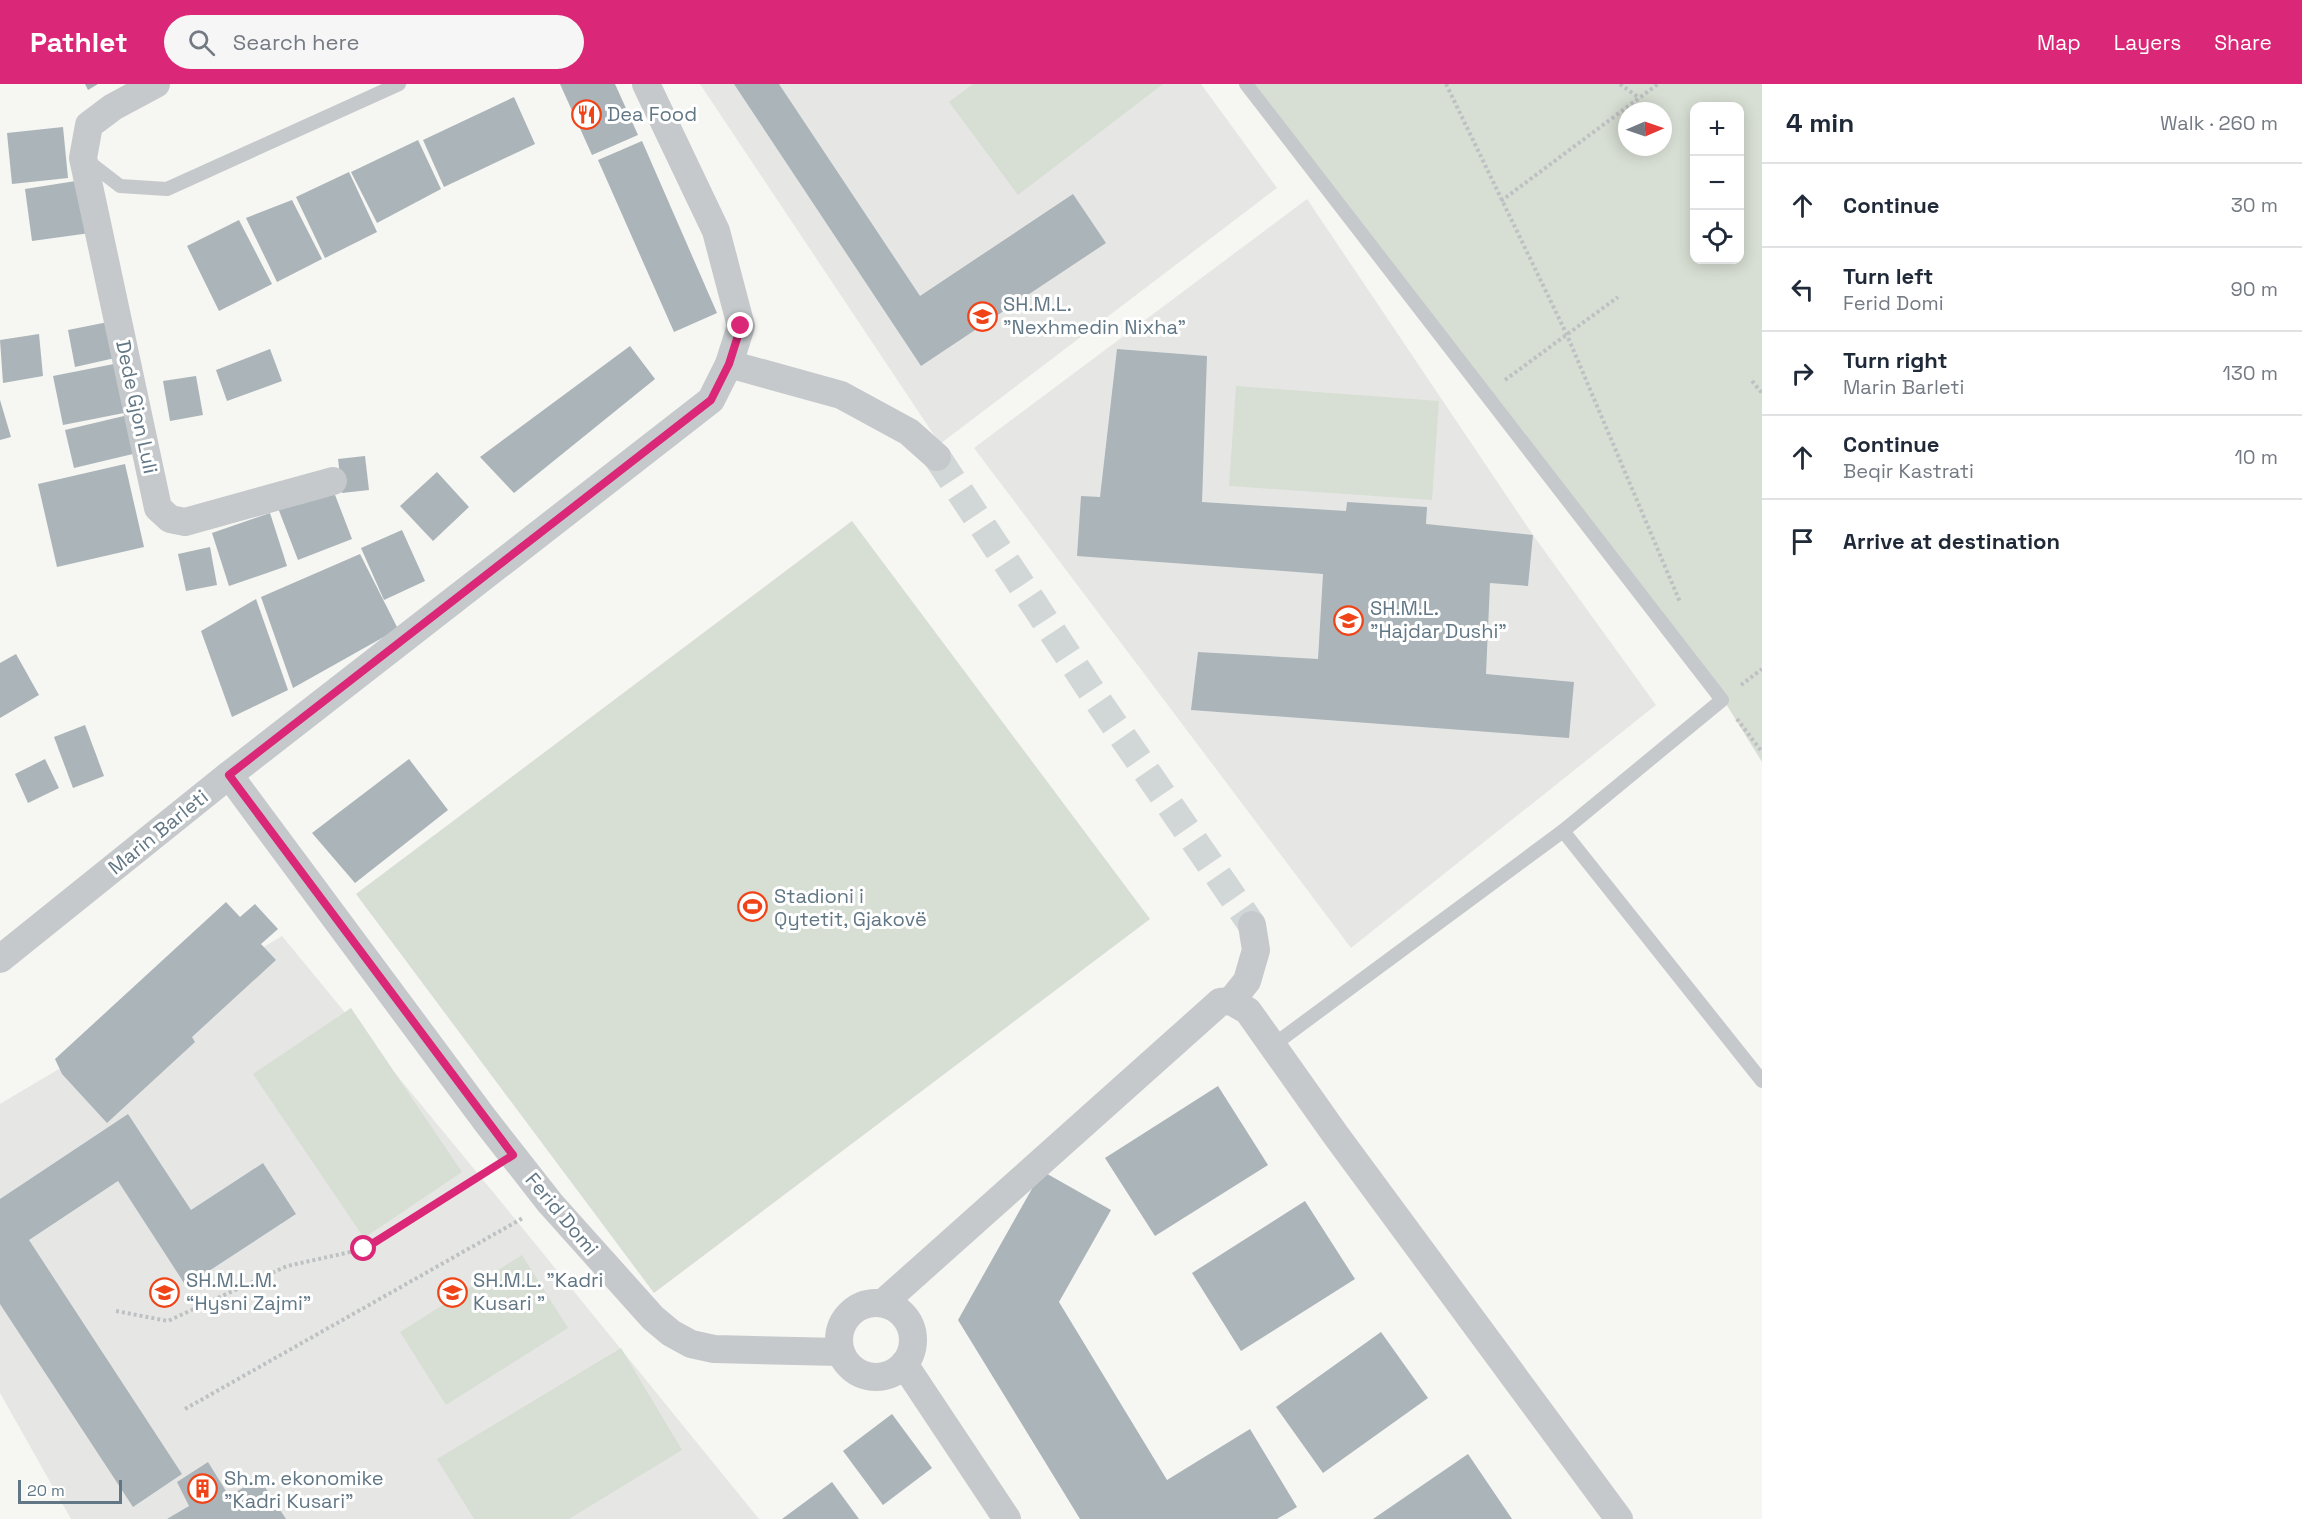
<!DOCTYPE html>
<html lang="en">
<head>
<meta charset="utf-8">
<style>
	body { margin:0; font-family:"Space Grotesk",sans-serif; background:#f6f6f7; color:#1f2937 }
	.controls { position:absolute; right:18px; top:18px; display:grid; overflow:hidden; border-radius:12px; box-shadow:0 3px 15px #0003 }
	.controls button { width:54px; height:54px; display:grid; place-items:center; padding:0; border:0; border-bottom:2px solid #e0e1e3; background:#fff; color:#1f2937; font:30px sans-serif }
	.compass { position:absolute; left:1618px; top:18px; width:54px; height:54px; border-radius:50%; background:#fff; box-shadow:0 3px 15px #0003; rotate:88deg }
	.scale { position:absolute; left:18px; bottom:15px; width:104px; box-sizing:border-box; padding-left:6px; border:3px solid #627785; border-top:0; font-size:16px; line-height:21px; white-space:nowrap; color:#627785; -webkit-text-stroke:4px #fff; paint-order:stroke }
	.stop { position:absolute; width:18px; height:18px; margin:-14px; border:4px solid #db2777; border-radius:50%; background:#fff }
	.stop.end { background:#db2777; border-color:#fff; box-shadow:0 2px 6px #0008 }
	.list { margin:0; padding:0; list-style:none }
	h2 { display:flex; justify-content:space-between; align-items:center; height:78px; margin:0; padding:0 24px; font-size:26px }
	h2 small { font-size:20px; font-weight:400; color:#747a83 }
	.list li { display:grid; grid-template-columns:39px 1fr auto; gap:18px; align-items:center; box-sizing:border-box; height:84px; padding:0 24px; border-top:2px solid #e0e1e3 }
	.list b { display:block; font-size:22px; white-space:nowrap }
	.list p { margin:0; font-size:20px; white-space:nowrap; color:#747a83 }
	.list em { font-size:20px; font-style:normal; color:#747a83 }
	.icon { flex:none; width:33px; height:33px; fill:none; stroke:currentColor; stroke-width:2; stroke-linecap:round; stroke-linejoin:round }
	.map { position:relative; flex:none; width:1762px; height:1435px; overflow:hidden }
	header { display:flex; align-items:center; gap:36px; box-sizing:border-box; height:84px; padding:0 30px; background:#db2777; color:#fff }
	header strong { font-size:28px }
	nav { display:flex; gap:33px; margin-inline-start:auto; font-size:21px }
	.search { width:420px; height:54px; background:#f6f6f7; display:flex; align-items:center; gap:15px; box-sizing:border-box; padding:0 21px; border-radius:33px; color:#747a83; font-size:22px }
	main { display:flex }
	aside { flex:1; background:#fff }
	.map>svg:first-child { display:block }
</style>
</head>
<body>
<header>
<strong>Pathlet</strong>
<div class="search"><svg class="icon" aria-label="search" viewBox="0 0 24 24"><circle cx="10" cy="10" r="6"/><path d="M15 15l6 6"/></svg>Search here</div>
<nav><a>Map</a><a>Layers</a><a>Share</a></nav>
</header>
<main>
<div class="map">
<svg width="1762" height="1435" viewBox="0 0 1762 1435">
	<rect width="100%" height="100%" fill="#f6f6f2"/>
	<g fill="#e6e7e5">
		<polygon points="700,0 1201,0 1277,104 940,360"/>
		<polygon points="1307,115 1533,451 1656,621 1351,864 974,364"/>
		<polygon points="282,852 498,1114 759,1435 71,1435 0,1309 0,1020"/>
	</g>
	<g fill="#d7ded3" fill-rule="evenodd">
		<polygon points="973,0 1163,0 1018,111 949,18"/>
		<path d="M1254,0H1762V678L1710,594ZM1694,22H1740V176H1694ZM1627,27H1663V63H1627Z"/>
		<polygon points="1236,302 1439,317 1432,416 1229,402"/>
		<polygon points="852,437 1150,835 654,1209 356,810"/>
		<polygon points="351,924 462,1088 364,1154 253,990"/>
		<polygon points="522,1171 568,1244 446,1321 400,1248"/>
		<polygon points="621,1264 682,1366 569,1435 474,1435 437,1375"/>
	</g>
	<g fill="#abb4b9">
		<polygon points="85,0 98,0 88,6"/>
		<polygon points="560,0 615,0 638,51 592,71"/>
		<polygon points="734,0 779,0 920,212 1073,110 1106,159 921,282"/>
		<polygon points="514,13 535,60 444,103 423,56"/>
		<polygon points="63,43 68,94 12,100 7,49"/>
		<polygon points="418,56 441,105 377,139 351,88"/>
		<polygon points="642,57 717,229 674,248 598,76"/>
		<polygon points="349,88 377,148 325,174 296,113"/>
		<polygon points="82,96 90,149 32,157 25,105"/>
		<polygon points="292,116 322,175 277,198 246,134"/>
		<polygon points="239,136 272,200 219,227 187,162"/>
		<polygon points="108,238 115,274 75,283 68,246"/>
		<polygon points="39,250 43,292 3,299 0,256"/>
		<polygon points="630,262 655,295 514,409 480,373"/>
		<polygon points="270,265 282,297 227,317 216,286"/>
		<polygon points="1117,265 1207,272 1202,418 1346,427 1347,418 1427,423 1426,440 1533,451 1528,502 1490,499 1486,590 1574,598 1569,654 1191,626 1198,568 1318,575 1323,490 1077,472 1081,412 1100,413"/>
		<polygon points="124,278 134,327 63,341 53,292"/>
		<polygon points="196,292 203,331 170,337 163,297"/>
		<polygon points="0,316 11,353 0,356"/>
		<polygon points="128,331 137,369 74,384 65,346"/>
		<polygon points="365,372 369,406 342,409 338,375"/>
		<polygon points="125,380 144,463 57,483 38,400"/>
		<polygon points="437,388 469,423 433,457 400,422"/>
		<polygon points="332,403 352,455 298,476 278,424"/>
		<polygon points="270,429 287,482 229,502 212,449"/>
		<polygon points="402,446 425,497 384,516 361,464"/>
		<polygon points="210,463 217,501 186,507 178,470"/>
		<polygon points="360,470 398,545 293,604 261,513"/>
		<polygon points="256,515 288,606 232,633 201,547"/>
		<polygon points="16,570 39,611 0,634 0,579"/>
		<polygon points="85,641 104,692 73,704 54,653"/>
		<polygon points="45,675 59,704 28,719 15,690"/>
		<polygon points="409,675 448,726 355,799 312,749"/>
		<polygon points="226,818 240,833 255,820 278,845 261,860 276,876 192,953 195,958 107,1039 62,990 55,975"/>
		<polygon points="1218,1002 1268,1081 1155,1152 1105,1074"/>
		<polygon points="128,1030 191,1126 263,1079 296,1130 186,1202 118,1097 29,1156 182,1390 133,1423 0,1220 0,1115"/>
		<polygon points="1042,1087 1111,1126 1059,1218 1167,1396 1250,1345 1297,1423 1277,1435 1080,1435 958,1236"/>
		<polygon points="1305,1117 1355,1195 1241,1267 1192,1189"/>
		<polygon points="1381,1248 1428,1314 1323,1389 1276,1323"/>
		<polygon points="892,1330 932,1384 883,1421 843,1367"/>
		<polygon points="1468,1370 1512,1435 1373,1435"/>
		<polygon points="208,1378 229,1412 259,1394 286,1435 167,1435 189,1422 177,1398"/>
		<polygon points="832,1398 859,1435 782,1435"/>
	</g>
	<g fill="none" stroke-linecap="round" stroke-linejoin="round">
		<polyline stroke="#d1d6d7" stroke-width="28" stroke-dasharray="28 14" stroke-linecap="butt" points="937,373 1096,614 1252,841"/>
		<g stroke="#bec1c3" stroke-width="4" stroke-dasharray="3 3" stroke-linecap="butt">
			<polyline points="1446,0 1567,251 1680,518"/>
			<polyline points="1620,0 1638,13"/>
			<polyline points="1501,117 1658,0"/>
			<polyline points="1505,296 1618,213"/>
			<polyline points="1752,297 1762,309"/>
			<polyline points="1741,601 1762,585"/>
			<polyline points="1737,635 1762,668"/>
			<polyline points="116,1227 168,1237 287,1182 364,1165 487,1087"/>
			<polyline points="185,1325 523,1134"/>
		</g>
		<g stroke="#c5c9cc" stroke-width="14">
			<polyline points="1246,0 1722,616 1563,747 1762,997"/>
			<polyline points="85,75 120,102 167,105 399,0"/>
			<polyline points="1272,962 1563,747"/>
		</g>
		<g stroke="#c5c9cc" stroke-width="28">
			<polyline points="156,0 113,23 89,41 83,74 158,424 170,435 185,438 333,397"/>
			<polyline points="729,280 841,311 909,348 937,373"/>
			<polyline points="229,691 485,1036 550,1119 653,1234 671,1249 691,1260 714,1265 840,1268"/>
			<polyline points="0,875 229,691 711,316 729,280 741,242 716,147 646,0"/>
			<polyline points="1231,917 1247,897 1256,866 1252,841"/>
			<polyline points="883,1219 1220,918 1231,917 1248,927 1335,1050 1619,1435"/>
			<circle cx="876" cy="1256" r="37"/>
			<polyline points="904,1280 1007,1435"/>
		</g>
	</g>
	<g fill="none" stroke-linecap="round" stroke-linejoin="round">
		<polyline stroke="#db2777" stroke-width="8" points="364,1165 513,1071 229,691 711,316 729,280 741,242"/>
	</g>
	<defs>
		<symbol id="restaurant-ring" viewBox="-11 -11 22 22"><circle r="9.5" fill="#fff" stroke="#f04418" stroke-width="1.5"/><path d="M-5-6h1v4h1v-4h1v4h1v-4h1v5L-1.5 .5V6h-2V.5L-5-1ZM5-6V6H3V1.5H1.5Q1.5-4 5-6Z" fill="#f04418"/></symbol>
		<symbol id="school-ring" viewBox="-11 -11 22 22"><circle r="9.5" fill="#fff" stroke="#f04418" stroke-width="1.5"/><path d="M0-5L7-2L0 1L-7-2ZM-4 1L0 2.5L4 1V4Q0 6-4 4Z" fill="#f04418"/></symbol>
		<symbol id="stadium-ring" viewBox="-11 -11 22 22"><circle r="9.5" fill="#fff" stroke="#f04418" stroke-width="1.5"/><path d="M0-5a6.5 5 0 1 0 0 10a6.5 5 0 1 0 0-10ZM-3.5-1.8h7v3.6h-7Z" fill="#f04418"/></symbol>
		<symbol id="building-ring" viewBox="-11 -11 22 22"><circle r="9.5" fill="#fff" stroke="#f04418" stroke-width="1.5"/><path d="M-4-6H4V6H1V3H-1V6H-4ZM-2.5-4.3h1.7v1.8h-1.7ZM.8-4.3h1.7v1.8H.8ZM-2.5-1h1.7V.8h-1.7ZM.8-1h1.7V.8H.8Z" fill="#f04418"/></symbol>
	</defs>
	<g fill-rule="evenodd">
		<use href="#restaurant-ring" x="570" y="14" width="33" height="33"/>
		<use href="#school-ring" x="966" y="216" width="33" height="33"/>
		<use href="#school-ring" x="1332" y="520" width="33" height="33"/>
		<use href="#stadium-ring" x="736" y="806" width="33" height="33"/>
		<use href="#school-ring" x="148" y="1192" width="33" height="33"/>
		<use href="#school-ring" x="436" y="1192" width="33" height="33"/>
		<use href="#building-ring" x="186" y="1388" width="33" height="33"/>
	</g>
	<g text-anchor="middle" dominant-baseline="central" stroke-width="6" stroke-linejoin="round" paint-order="stroke">
		<g font-size="20" fill="#627785" stroke="#fff" text-anchor="start">
			<text x="607" y="30">Dea Food</text>
			<text x="1003" y="220">SH.M.L.<tspan x="1003" dy="23">"Nexhmedin Nixha"</tspan></text>
			<text x="1370" y="524">SH.M.L.<tspan x="1370" dy="23">"Hajdar Dushi"</tspan></text>
			<text x="774" y="812">Stadioni i<tspan x="774" dy="23">Qytetit, Gjakovë</tspan></text>
			<text x="186" y="1196">SH.M.L.M.<tspan x="186" dy="23">“Hysni Zajmi”</tspan></text>
			<text x="473" y="1196">SH.M.L. "Kadri<tspan x="473" dy="23">Kusari "</tspan></text>
			<text x="224" y="1394">Sh.m. ekonomike<tspan x="224" dy="23">"Kadri Kusari"</tspan></text>
		</g>
		<g font-size="20" fill="#627785" stroke="#fff">
			<text transform="translate(137 323) rotate(78)">Dede Gjon Luli</text>
			<text transform="translate(158 748) rotate(-39)">Marin Barleti</text>
			<text transform="translate(562 1130) rotate(50)">Ferid Domi</text>
		</g>
	</g>
</svg>
<div class="controls">
<button>+</button>
<button>−</button>
<button><svg class="icon" aria-label="locate" viewBox="0 0 24 24"><circle cx="12" cy="12" r="6"/><path d="M12 2v4M12 18v4M2 12h4M18 12h4"/></svg></button>
</div>
<svg class="compass" viewBox="-18 -18 36 36"><path d="M0-13l5 13h-10z" fill="#e53935"/><path d="M0 13l5-13h-10z" fill="#747a83"/></svg>
<div class="scale">20 m</div>
<div class="stop" style="left:364px;top:1165px"></div>
<div class="stop end" style="left:741px;top:242px"></div>
</div>
<aside>
<h2>4 min<small>Walk · 260 m</small></h2>
<ul class="list">
<li><svg class="icon" aria-label="ahead" viewBox="0 0 24 24"><path d="M12 20V5M6 11l6-6 6 6"/></svg><div><b>Continue</b></div><em>30 m</em></li>
<li><svg class="icon" aria-label="left" viewBox="0 0 24 24"><path d="M17 20v-9H6M10 6l-5 5 5 5"/></svg><div><b>Turn left</b><p>Ferid Domi</p></div><em>90 m</em></li>
<li><svg class="icon" aria-label="right" viewBox="0 0 24 24"><path d="M7 20v-9h11M14 6l5 5-5 5"/></svg><div><b>Turn right</b><p>Marin Barleti</p></div><em>130 m</em></li>
<li><svg class="icon" aria-label="ahead" viewBox="0 0 24 24"><path d="M12 20V5M6 11l6-6 6 6"/></svg><div><b>Continue</b><p>Beqir Kastrati</p></div><em>10 m</em></li>
<li><svg class="icon" aria-label="arrive" viewBox="0 0 24 24"><path d="M6 21V4h12l-3 4 3 4H6"/></svg><div><b>Arrive at destination</b></div></li>
</ul>
</aside>
</main>
</body>
</html>
